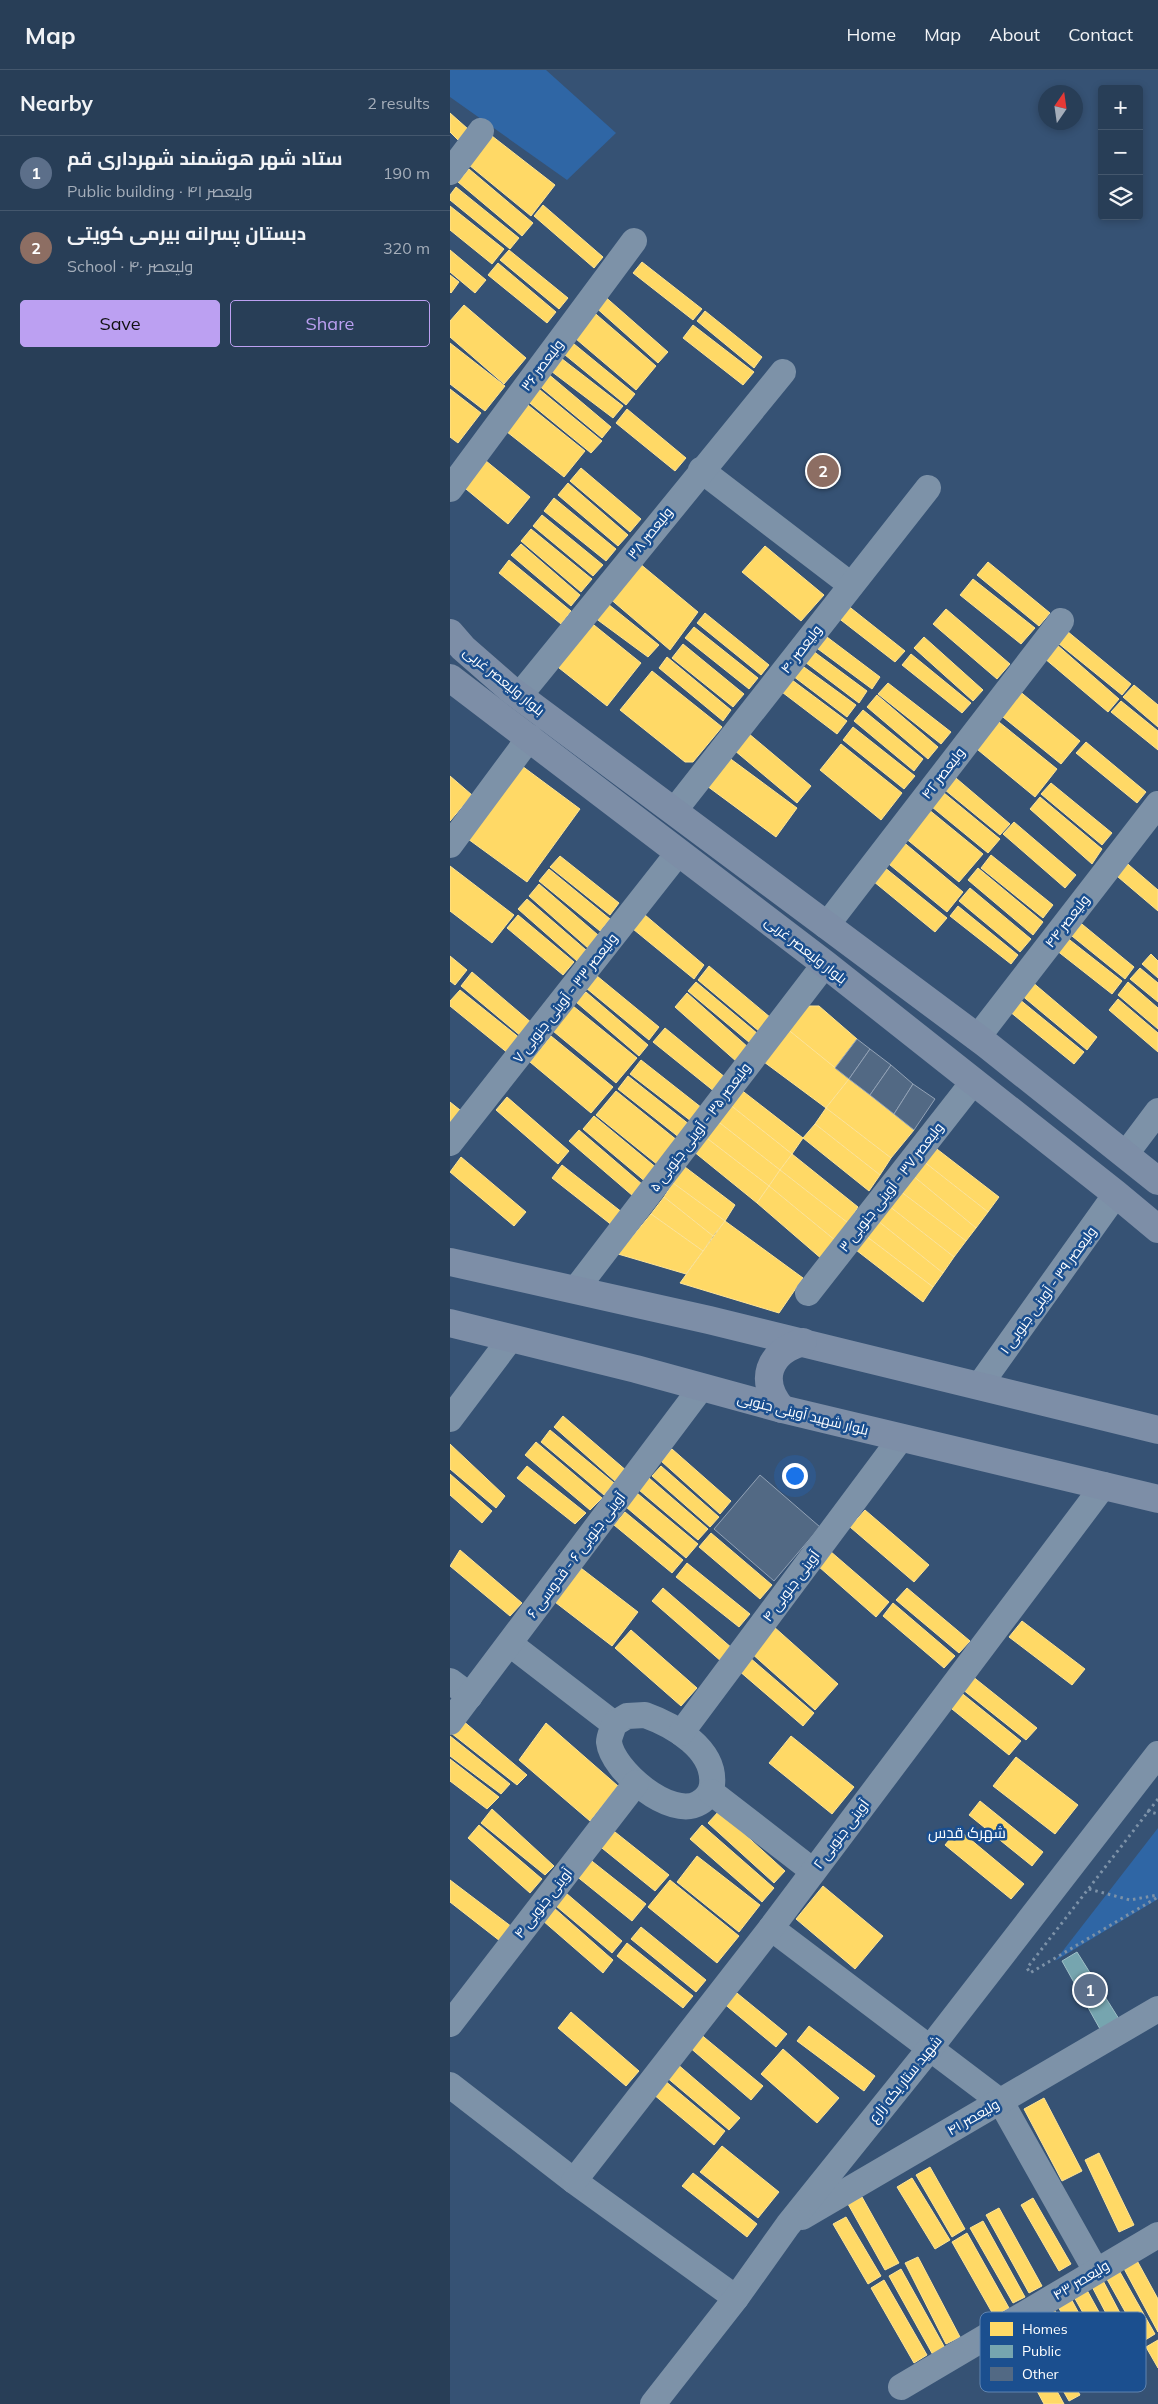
<!DOCTYPE html>
<html lang="en">
<head>
<meta charset="utf-8">
<style>
	body { margin:0; font-family:Mulish,Cairo,sans-serif; background:#30455d; color:#f1f3f6 }
	.controls { position:absolute; right:15px; top:15px; display:grid; overflow:hidden; border-radius:5px; box-shadow:0 2px 8px #0003 }
	.controls button { width:45px; height:45px; display:grid; place-items:center; padding:0; border:0; border-bottom:1px solid #44576d; background:#283e57; color:#f1f3f6; font:25px sans-serif }
	.compass { position:absolute; left:588px; top:15px; width:45px; height:45px; border-radius:50%; background:#283e57; box-shadow:0 2px 8px #0003; rotate:13deg }
	.you { position:absolute; left:344px; top:1405px; width:18px; height:18px; margin:-12px; border:4px solid #fff; border-radius:50%; background:#1a73e8; box-shadow:0 0 0 8px #1a73e833 }
	.badge { display:grid; place-items:center; width:32px; height:32px; border-radius:50%; background:#bca0f2; color:#fff; font-size:16px; font-weight:700 }
	.pin { position:absolute; translate:-50% -50%; border:2px solid #fff; box-shadow:0 1px 5px #0006 }
	.list { margin:0; padding:0; list-style:none }
	h2 { display:flex; justify-content:space-between; align-items:center; height:65px; margin:0; padding:0 20px; font-size:21px }
	h2 small { font-size:16px; font-weight:400; color:#a5aeba }
	.list li { display:grid; grid-template-columns:32px 1fr auto; gap:15px; align-items:center; box-sizing:border-box; height:75px; padding:0 20px; border-top:1px solid #44576d }
	.list b { display:block; font-size:19px; white-space:nowrap }
	.list p { margin:0; font-size:16px; white-space:nowrap; color:#a5aeba }
	.list em { font-size:16px; font-style:normal; color:#a5aeba }
	.actions { display:flex; gap:10px; padding:15px 20px }
	.actions a { flex:1; padding:11px 0; border:1px solid #bca0f2; border-radius:5px; text-align:center; font-size:18px; color:#bca0f2 }
	.actions .main { background:#bca0f2; color:#111 }
	.icon { flex:none; width:28px; height:28px; fill:none; stroke:currentColor; stroke-width:2; stroke-linecap:round; stroke-linejoin:round }
	.map { position:relative; flex:none; width:708px; height:2334px; overflow:hidden }
	header { display:flex; align-items:center; gap:30px; box-sizing:border-box; height:70px; padding:0 25px; background:#283e57; border-bottom:1px solid #44576d }
	header strong { font-size:24px }
	nav { display:flex; gap:28px; margin-inline-start:auto; font-size:18px }
	main { display:flex }
	aside { flex:1; background:#283e57 }
	.map>svg:first-child { display:block }
</style>
</head>
<body>
<header>
<strong>Map</strong>
<nav><a>Home</a><a>Map</a><a>About</a><a>Contact</a></nav>
</header>
<main>
<aside>
<h2>Nearby<small>2 results</small></h2>
<ul class="list">
<li><span class="badge" style="background:#5c6f8a">1</span><div><b>ستاد شهر هوشمند شهرداری قم</b><p>Public building · ولیعصر ۴۱</p></div><em>190 m</em></li>
<li><span class="badge" style="background:#8d6e63">2</span><div><b>دبستان پسرانه بیرمی کویتی</b><p>School · ولیعصر ۴۰</p></div><em>320 m</em></li>
</ul>
<div class="actions"><a class="main">Save</a><a>Share</a></div>
</aside>
<div class="map">
<svg width="708" height="2334" viewBox="0 0 708 2334">
	<rect width="100%" height="100%" fill="#365274"/>
	<g fill="#2f66a5">
		<polygon points="0,0 96,0 166,63 117,110 0,27"/>
		<polygon points="708,1758 708,1829 605,1891"/>
	</g>
	<g fill="#ffd966" stroke="#ffe494">
		<polygon points="0,43 18,59 8,70 0,62"/>
		<polygon points="42,66 105,115 81,146 19,95"/>
		<polygon points="19,99 83,153 72,166 8,112"/>
		<polygon points="6,117 69,168 60,179 0,130 0,125"/>
		<polygon points="93,135 153,187 144,198 84,146"/>
		<polygon points="0,136 54,179 42,194 0,160"/>
		<polygon points="0,180 36,210 25,223 0,202"/>
		<polygon points="59,180 118,228 109,239 50,190"/>
		<polygon points="192,192 252,239 243,250 183,203"/>
		<polygon points="48,193 106,242 97,253 38,205"/>
		<polygon points="0,205 9,212 1,223 0,222"/>
		<polygon points="152,224 218,282 208,293 143,235"/>
		<polygon points="14,235 76,288 54,314 0,267 0,251"/>
		<polygon points="140,239 206,296 186,320 119,263"/>
		<polygon points="255,241 312,287 304,298 247,251"/>
		<polygon points="243,255 304,302 293,315 233,268"/>
		<polygon points="118,269 185,324 176,335 109,280"/>
		<polygon points="0,273 55,316 35,341 0,314"/>
		<polygon points="107,285 173,336 163,348 97,298"/>
		<polygon points="97,303 161,357 152,368 87,314"/>
		<polygon points="84,315 152,371 141,383 75,329"/>
		<polygon points="0,319 31,343 8,373 0,367"/>
		<polygon points="73,331 135,381 114,407 52,358"/>
		<polygon points="177,339 236,388 225,401 166,353"/>
		<polygon points="30,386 80,427 58,454 10,414"/>
		<polygon points="131,398 191,449 180,462 120,411"/>
		<polygon points="118,413 178,465 168,476 108,425"/>
		<polygon points="104,428 166,479 156,491 94,441"/>
		<polygon points="92,445 153,495 143,506 83,456"/>
		<polygon points="81,459 142,509 131,522 71,471"/>
		<polygon points="71,474 130,525 121,536 61,485"/>
		<polygon points="315,476 374,525 351,551 292,502"/>
		<polygon points="59,490 121,541 111,554 49,503"/>
		<polygon points="538,492 600,543 589,556 527,505"/>
		<polygon points="189,493 248,542 220,580 158,527"/>
		<polygon points="523,509 585,558 571,574 510,525"/>
		<polygon points="153,530 209,575 198,587 141,545"/>
		<polygon points="397,535 455,581 445,592 387,547"/>
		<polygon points="496,539 560,594 547,609 483,554"/>
		<polygon points="255,543 319,595 311,605 247,553"/>
		<polygon points="139,551 191,593 157,636 104,594"/>
		<polygon points="244,557 308,608 299,619 235,568"/>
		<polygon points="617,561 681,614 672,625 608,573"/>
		<polygon points="373,564 430,607 422,619 364,576"/>
		<polygon points="474,567 533,620 523,631 464,578"/>
		<polygon points="233,574 294,624 283,637 222,588"/>
		<polygon points="606,574 669,629 658,642 594,588"/>
		<polygon points="359,578 417,621 409,633 351,589"/>
		<polygon points="461,584 521,633 512,643 452,595"/>
		<polygon points="217,587 281,640 273,651 209,598"/>
		<polygon points="347,592 406,635 397,647 339,603"/>
		<polygon points="202,601 272,657 243,692 235,692 170,640"/>
		<polygon points="338,607 397,651 387,664 328,619"/>
		<polygon points="438,613 501,662 491,674 428,624"/>
		<polygon points="684,615 708,635 708,657 673,627"/>
		<polygon points="568,620 630,671 611,694 548,643"/>
		<polygon points="427,625 488,677 478,689 417,637"/>
		<polygon points="671,631 708,661 708,680 661,642"/>
		<polygon points="413,640 473,689 464,701 404,651"/>
		<polygon points="544,648 607,699 585,727 522,675"/>
		<polygon points="403,657 465,706 454,719 393,670"/>
		<polygon points="298,663 361,716 347,733 284,680"/>
		<polygon points="636,672 696,722 687,733 626,683"/>
		<polygon points="391,674 452,723 431,750 370,700"/>
		<polygon points="278,687 347,738 326,767 257,716"/>
		<polygon points="72,696 130,739 77,812 18,769"/>
		<polygon points="500,703 560,754 550,765 489,715"/>
		<polygon points="0,706 22,725 0,751"/>
		<polygon points="601,713 662,763 652,775 591,724"/>
		<polygon points="488,718 550,769 538,783 476,732"/>
		<polygon points="590,727 652,779 642,794 580,739"/>
		<polygon points="478,739 533,784 509,812 454,767"/>
		<polygon points="564,752 626,805 615,818 553,764"/>
		<polygon points="451,770 513,822 497,842 434,790"/>
		<polygon points="541,785 603,835 593,848 531,798"/>
		<polygon points="110,786 169,833 160,845 100,797"/>
		<polygon points="672,789 708,820 708,841 661,801"/>
		<polygon points="0,796 64,845 42,873 0,841"/>
		<polygon points="434,797 497,848 485,862 423,811"/>
		<polygon points="528,798 593,852 583,865 518,810"/>
		<polygon points="99,799 160,849 150,861 89,811"/>
		<polygon points="89,814 148,865 138,878 79,826"/>
		<polygon points="520,818 581,869 570,882 509,831"/>
		<polygon points="77,829 136,880 127,891 68,839"/>
		<polygon points="508,836 568,885 561,894 500,846"/>
		<polygon points="68,845 124,892 113,905 57,858"/>
		<polygon points="195,845 254,895 244,909 183,859"/>
		<polygon points="627,850 684,897 675,909 617,862"/>
		<polygon points="616,867 672,911 662,924 606,880"/>
		<polygon points="701,884 708,891 708,908 692,894"/>
		<polygon points="0,886 17,900 5,915 0,911"/>
		<polygon points="259,896 321,948 310,962 248,910"/>
		<polygon points="690,898 708,913 708,932 680,909"/>
		<polygon points="22,902 83,954 72,967 11,916"/>
		<polygon points="147,906 209,957 199,970 136,918"/>
		<polygon points="581,911 647,967 637,980 570,924"/>
		<polygon points="246,912 308,964 300,973 238,921"/>
		<polygon points="678,912 708,938 708,959 668,925"/>
		<polygon points="10,920 71,969 59,984 0,936 0,931"/>
		<polygon points="136,922 198,975 189,986 126,932"/>
		<polygon points="237,923 299,978 287,992 225,937"/>
		<polygon points="569,929 634,982 624,994 559,941"/>
		<polygon points="668,929 708,963 708,982 659,940"/>
		<polygon points="123,936 187,988 166,1013 103,961"/>
		<polygon points="352,936 369,936 407,969 385,998 336,958"/>
		<polygon points="215,958 276,1008 265,1022 203,972"/>
		<polygon points="336,958 399,1009 376,1038 310,989"/>
		<polygon points="101,966 163,1017 141,1043 80,992"/>
		<polygon points="191,990 252,1038 241,1051 180,1004"/>
		<polygon points="178,1006 240,1055 230,1068 168,1019"/>
		<polygon points="399,1009 464,1060 441,1088 376,1038"/>
		<polygon points="290,1019 353,1068 342,1084 279,1034"/>
		<polygon points="166,1021 228,1071 208,1095 146,1045"/>
		<polygon points="57,1027 119,1081 108,1094 46,1040"/>
		<polygon points="0,1032 15,1044 0,1055"/>
		<polygon points="279,1034 342,1084 330,1100 266,1050"/>
		<polygon points="376,1038 441,1088 430,1105 365,1054"/>
		<polygon points="144,1046 208,1099 197,1113 133,1059"/>
		<polygon points="266,1050 330,1100 319,1116 254,1066"/>
		<polygon points="365,1054 430,1105 419,1121 353,1068"/>
		<polygon points="129,1060 193,1115 183,1126 119,1071"/>
		<polygon points="254,1066 319,1116 307,1133 243,1081"/>
		<polygon points="483,1076 549,1127 538,1142 473,1091"/>
		<polygon points="342,1084 408,1137 398,1153 330,1100"/>
		<polygon points="11,1087 76,1142 64,1156 0,1102"/>
		<polygon points="473,1091 538,1142 526,1158 462,1105"/>
		<polygon points="112,1095 173,1143 163,1156 102,1108"/>
		<polygon points="235,1097 285,1135 275,1151 223,1113"/>
		<polygon points="330,1100 398,1153 386,1171 319,1116"/>
		<polygon points="462,1105 526,1158 516,1171 450,1121"/>
		<polygon points="223,1113 275,1151 263,1166 214,1127"/>
		<polygon points="319,1116 386,1171 373,1190 307,1133"/>
		<polygon points="450,1121 516,1171 504,1187 439,1136"/>
		<polygon points="214,1127 263,1166 253,1181 201,1144"/>
		<polygon points="439,1136 504,1187 493,1203 428,1151"/>
		<polygon points="201,1144 253,1181 236,1204 168,1184"/>
		<polygon points="275,1151 353,1208 329,1243 230,1213"/>
		<polygon points="428,1151 493,1203 483,1217 416,1166"/>
		<polygon points="416,1166 483,1217 473,1232 406,1180"/>
		<polygon points="113,1346 178,1402 166,1412 104,1357"/>
		<polygon points="100,1360 164,1413 154,1425 91,1372"/>
		<polygon points="86,1372 152,1428 140,1440 75,1385"/>
		<polygon points="0,1374 55,1426 46,1438 0,1399"/>
		<polygon points="222,1379 281,1431 270,1444 211,1391"/>
		<polygon points="77,1396 136,1443 125,1454 67,1408"/>
		<polygon points="211,1396 269,1447 260,1457 202,1406"/>
		<polygon points="0,1404 42,1441 32,1453 0,1425"/>
		<polygon points="199,1408 258,1459 248,1470 189,1420"/>
		<polygon points="187,1423 248,1474 236,1488 176,1437"/>
		<polygon points="415,1440 479,1495 464,1512 400,1457"/>
		<polygon points="175,1442 233,1490 222,1503 164,1455"/>
		<polygon points="261,1463 322,1515 310,1529 249,1477"/>
		<polygon points="10,1480 72,1533 60,1546 0,1496"/>
		<polygon points="380,1481 439,1532 426,1547 368,1496"/>
		<polygon points="237,1493 300,1544 289,1557 226,1507"/>
		<polygon points="127,1495 188,1542 162,1576 101,1529"/>
		<polygon points="213,1518 283,1579 272,1592 202,1531"/>
		<polygon points="457,1518 520,1571 509,1583 446,1530"/>
		<polygon points="443,1533 505,1586 494,1598 433,1546"/>
		<polygon points="572,1551 635,1599 622,1615 559,1567"/>
		<polygon points="323,1556 388,1614 365,1640 300,1582"/>
		<polygon points="181,1560 247,1618 231,1636 165,1578"/>
		<polygon points="299,1587 364,1643 353,1656 288,1600"/>
		<polygon points="522,1606 587,1658 576,1670 512,1619"/>
		<polygon points="509,1621 571,1671 559,1685 497,1635"/>
		<polygon points="12,1650 77,1705 67,1715 1,1663"/>
		<polygon points="96,1653 168,1716 140,1751 69,1690"/>
		<polygon points="0,1666 60,1714 51,1724 0,1686"/>
		<polygon points="341,1666 404,1717 382,1744 319,1693"/>
		<polygon points="566,1687 628,1735 605,1764 543,1716"/>
		<polygon points="0,1689 49,1727 37,1739 0,1711"/>
		<polygon points="530,1731 593,1782 582,1796 519,1745"/>
		<polygon points="42,1739 104,1796 95,1805 31,1753"/>
		<polygon points="269,1741 335,1801 324,1813 258,1753"/>
		<polygon points="29,1755 92,1809 80,1823 18,1768"/>
		<polygon points="252,1755 324,1818 312,1832 240,1769"/>
		<polygon points="160,1758 219,1805 205,1821 147,1774"/>
		<polygon points="508,1759 574,1814 561,1829 495,1775"/>
		<polygon points="247,1786 310,1835 289,1862 227,1812"/>
		<polygon points="138,1788 196,1834 182,1851 125,1805"/>
		<polygon points="0,1810 62,1857 50,1871 0,1832"/>
		<polygon points="220,1810 289,1866 267,1893 198,1837"/>
		<polygon points="373,1816 433,1866 405,1899 346,1849"/>
		<polygon points="116,1823 172,1871 162,1883 106,1836"/>
		<polygon points="103,1837 163,1890 153,1903 92,1850"/>
		<polygon points="191,1857 256,1910 246,1922 181,1869"/>
		<polygon points="177,1873 243,1926 233,1938 167,1886"/>
		<polygon points="282,1919 337,1964 326,1977 272,1932"/>
		<polygon points="121,1942 189,2001 176,2016 108,1958"/>
		<polygon points="359,1956 425,2006 414,2021 347,1971"/>
		<polygon points="249,1963 313,2016 301,2030 238,1976"/>
		<polygon points="333,1979 389,2028 367,2053 311,2004"/>
		<polygon points="226,1993 290,2048 279,2060 215,2006"/>
		<polygon points="214,2010 275,2061 264,2075 203,2024"/>
		<polygon points="594,2028 632,2101 612,2111 574,2039"/>
		<polygon points="272,2076 329,2122 308,2148 250,2102"/>
		<polygon points="649,2083 684,2155 669,2162 635,2090"/>
		<polygon points="480,2097 515,2159 502,2167 466,2105"/>
		<polygon points="243,2103 307,2154 297,2167 232,2116"/>
		<polygon points="462,2108 500,2170 485,2179 447,2117"/>
		<polygon points="412,2127 449,2193 435,2200 398,2134"/>
		<polygon points="583,2128 621,2194 609,2201 571,2135"/>
		<polygon points="549,2138 592,2216 579,2223 536,2145"/>
		<polygon points="396,2147 431,2206 418,2214 383,2154"/>
		<polygon points="533,2151 575,2227 563,2233 520,2158"/>
		<polygon points="517,2163 559,2238 544,2246 502,2172"/>
		<polygon points="684,2185 708,2229 708,2262 671,2193"/>
		<polygon points="468,2187 510,2267 496,2274 455,2193"/>
		<polygon points="666,2195 705,2264 692,2272 653,2202"/>
		<polygon points="451,2199 495,2278 483,2285 439,2206"/>
		<polygon points="649,2203 691,2283 680,2289 638,2209"/>
		<polygon points="434,2210 477,2285 464,2293 421,2218"/>
		<polygon points="632,2211 677,2293 665,2300 619,2218"/>
		<polygon points="618,2223 661,2303 648,2310 605,2231"/>
		<polygon points="603,2237 645,2314 632,2321 590,2243"/>
		<polygon points="586,2246 630,2325 619,2331 574,2252"/>
		<polygon points="570,2253 614,2334 594,2334 555,2261"/>
		<polygon points="708,2270 708,2298 696,2277"/>
	</g>
	<polygon fill="#76a5af" stroke="#9fc0c7" points="627,1882 669,1949 650,1959 612,1891"/>
	<g fill="#526984" stroke="#92a2b6">
		<polygon points="407,969 420,979 399,1009 385,998"/>
		<polygon points="420,979 441,995 420,1025 399,1009"/>
		<polygon points="441,995 463,1014 444,1044 420,1025"/>
		<polygon points="463,1014 485,1029 464,1060 444,1044"/>
		<polygon points="310,1405 370,1457 324,1511 264,1459"/>
	</g>
	<g fill="none" stroke-linecap="round" stroke-linejoin="round">
		<g stroke="#7d92a8" stroke-width="3" stroke-dasharray="2.5 4" stroke-linecap="butt">
			<polyline points="708,1729 577,1898 580,1903 708,1827"/>
			<polyline points="697,1741 708,1744"/>
			<polyline points="639,1819 680,1830 708,1825"/>
		</g>
		<g stroke="#7d92a8" stroke-width="26">
			<polyline points="0,102 31,61"/>
			<polyline points="251,400 401,515"/>
			<polyline points="0,419 184,171"/>
			<polyline points="69,626 333,302"/>
			<polyline points="224,741 478,418"/>
			<polyline points="0,775 80,667"/>
			<polyline points="376,856 611,551"/>
			<polyline points="527,968 708,734"/>
			<polyline points="0,1073 229,782"/>
			<polyline points="675,1085 708,1041"/>
			<polyline points="126,1219 375,894"/>
			<polyline points="358,1223 524,1011"/>
			<polyline points="529,1316 666,1124"/>
			<polyline points="0,1349 61,1268"/>
			<polyline points="60,1574 164,1654"/>
			<polyline points="0,1611 20,1626"/>
			<path d="M195,1645C223,1655 266,1679 262,1715C261,1722 256,1729 249,1733C221,1750 162,1700 159,1672C159,1666 163,1659 164,1654L177,1646Z"/>
			<polyline points="0,1652 251,1318"/>
			<polyline points="231,1663 451,1368"/>
			<polyline points="261,1722 363,1801"/>
			<polyline points="321,1858 551,2032 646,2201"/>
			<polyline points="0,1954 186,1713"/>
			<polyline points="0,2015 124,2111 286,2228"/>
			<polyline points="124,2111 321,1858 654,1415"/>
			<polyline points="352,2147 708,1939"/>
			<polyline points="451,2317 708,2165"/>
			<polyline points="203,2334 286,2228 338,2155 481,1977 708,1684"/>
		</g>
		<g stroke="#7d8ea7" stroke-width="28">
			<polyline points="0,563 13,578 61,620 536,974 708,1111"/>
			<polyline points="0,608 375,894 666,1124 708,1159"/>
			<polyline points="0,1192 259,1250 708,1360"/>
			<polyline points="0,1253 186,1299 332,1339 708,1429"/>
			<path d="M332,1339C308,1311 318,1282 353,1272"/>
		</g>
	</g>
	<g text-anchor="middle" dominant-baseline="central" stroke-width="5" stroke-linejoin="round" paint-order="stroke">
		<g font-size="14" fill="#fff" stroke="#1b4f8f">
			<text transform="translate(92 295) rotate(-53)">ولیعصر ۳۶</text>
			<text transform="translate(200 463) rotate(-51)">ولیعصر ۳۸</text>
			<text transform="translate(351 579) rotate(-52)">ولیعصر ۴۰</text>
			<text transform="translate(54 611) rotate(39)">بلوار ولیعصر غربی</text>
			<text transform="translate(493 703) rotate(-52)">ولیعصر ۴۲</text>
			<text transform="translate(617 851) rotate(-52)">ولیعصر ۴۴</text>
			<text transform="translate(356 880) rotate(38)">بلوار ولیعصر غربی</text>
			<text transform="translate(115 928) rotate(-52)">ولیعصر ۳۳ - آوینی جنوبی ۷</text>
			<text transform="translate(250 1057) rotate(-53)">ولیعصر ۳۵ - آوینی جنوبی ۵</text>
			<text transform="translate(441 1117) rotate(-52)">ولیعصر ۳۷ - آوینی جنوبی ۳</text>
			<text transform="translate(598 1220) rotate(-54)">ولیعصر ۳۹ - آوینی جنوبی ۱</text>
			<text transform="translate(353 1344) rotate(14)">بلوار شهید آوینی جنوبی</text>
			<text transform="translate(126 1485) rotate(-53)">آوینی جنوبی ۶ - قدوسی ۶</text>
			<text transform="translate(341 1516) rotate(-53)">آوینی جنوبی ۴</text>
			<text transform="translate(391 1764) rotate(-53)">آوینی جنوبی ۲</text>
			<text transform="translate(93 1833) rotate(-52)">آوینی جنوبی ۴</text>
			<text transform="translate(455 2009) rotate(-51)">شهید ستار یکه زارع</text>
			<text transform="translate(523 2047) rotate(-30)">ولیعصر ۴۱</text>
			<text transform="translate(631 2210) rotate(-31)">ولیعصر ۴۳</text>
		</g>
		<g font-size="15" fill="#fff" stroke="#1b4f8f">
			<text x="517" y="1762">شهرک قدس</text>
		</g>
	</g>
	<rect x="530" y="2242" width="166" height="80" rx="8" fill="#1b4f8f" stroke="#5f84b1" stroke-width="1"/>
	<rect x="540" y="2252" width="23" height="14" fill="#ffd966"/>
	<rect x="540" y="2275" width="23" height="13" fill="#76a5af"/>
	<rect x="540" y="2297" width="23" height="14" fill="#526984"/>
	<g font-size="14" fill="#fff">
		<text x="572" y="2264">Homes</text>
		<text x="572" y="2286">Public</text>
		<text x="572" y="2309">Other</text>
	</g>
</svg>
<div class="controls">
<button>+</button>
<button>−</button>
<button><svg class="icon" aria-label="layers" viewBox="0 0 24 24"><path d="M12 4l9 5-9 5-9-5zM3 14l9 5 9-5"/></svg></button>
</div>
<svg class="compass" viewBox="-18 -18 36 36"><path d="M0-13l5 13h-10z" fill="#e53935"/><path d="M0 13l5-13h-10z" fill="#a5aeba"/></svg>
<div class="you"></div>
<div class="pin badge" style="left:640px;top:1920px;background:#5c6f8a">1</div>
<div class="pin badge" style="left:373px;top:401px;background:#8d6e63">2</div>
</div>
</main>
</body>
</html>
